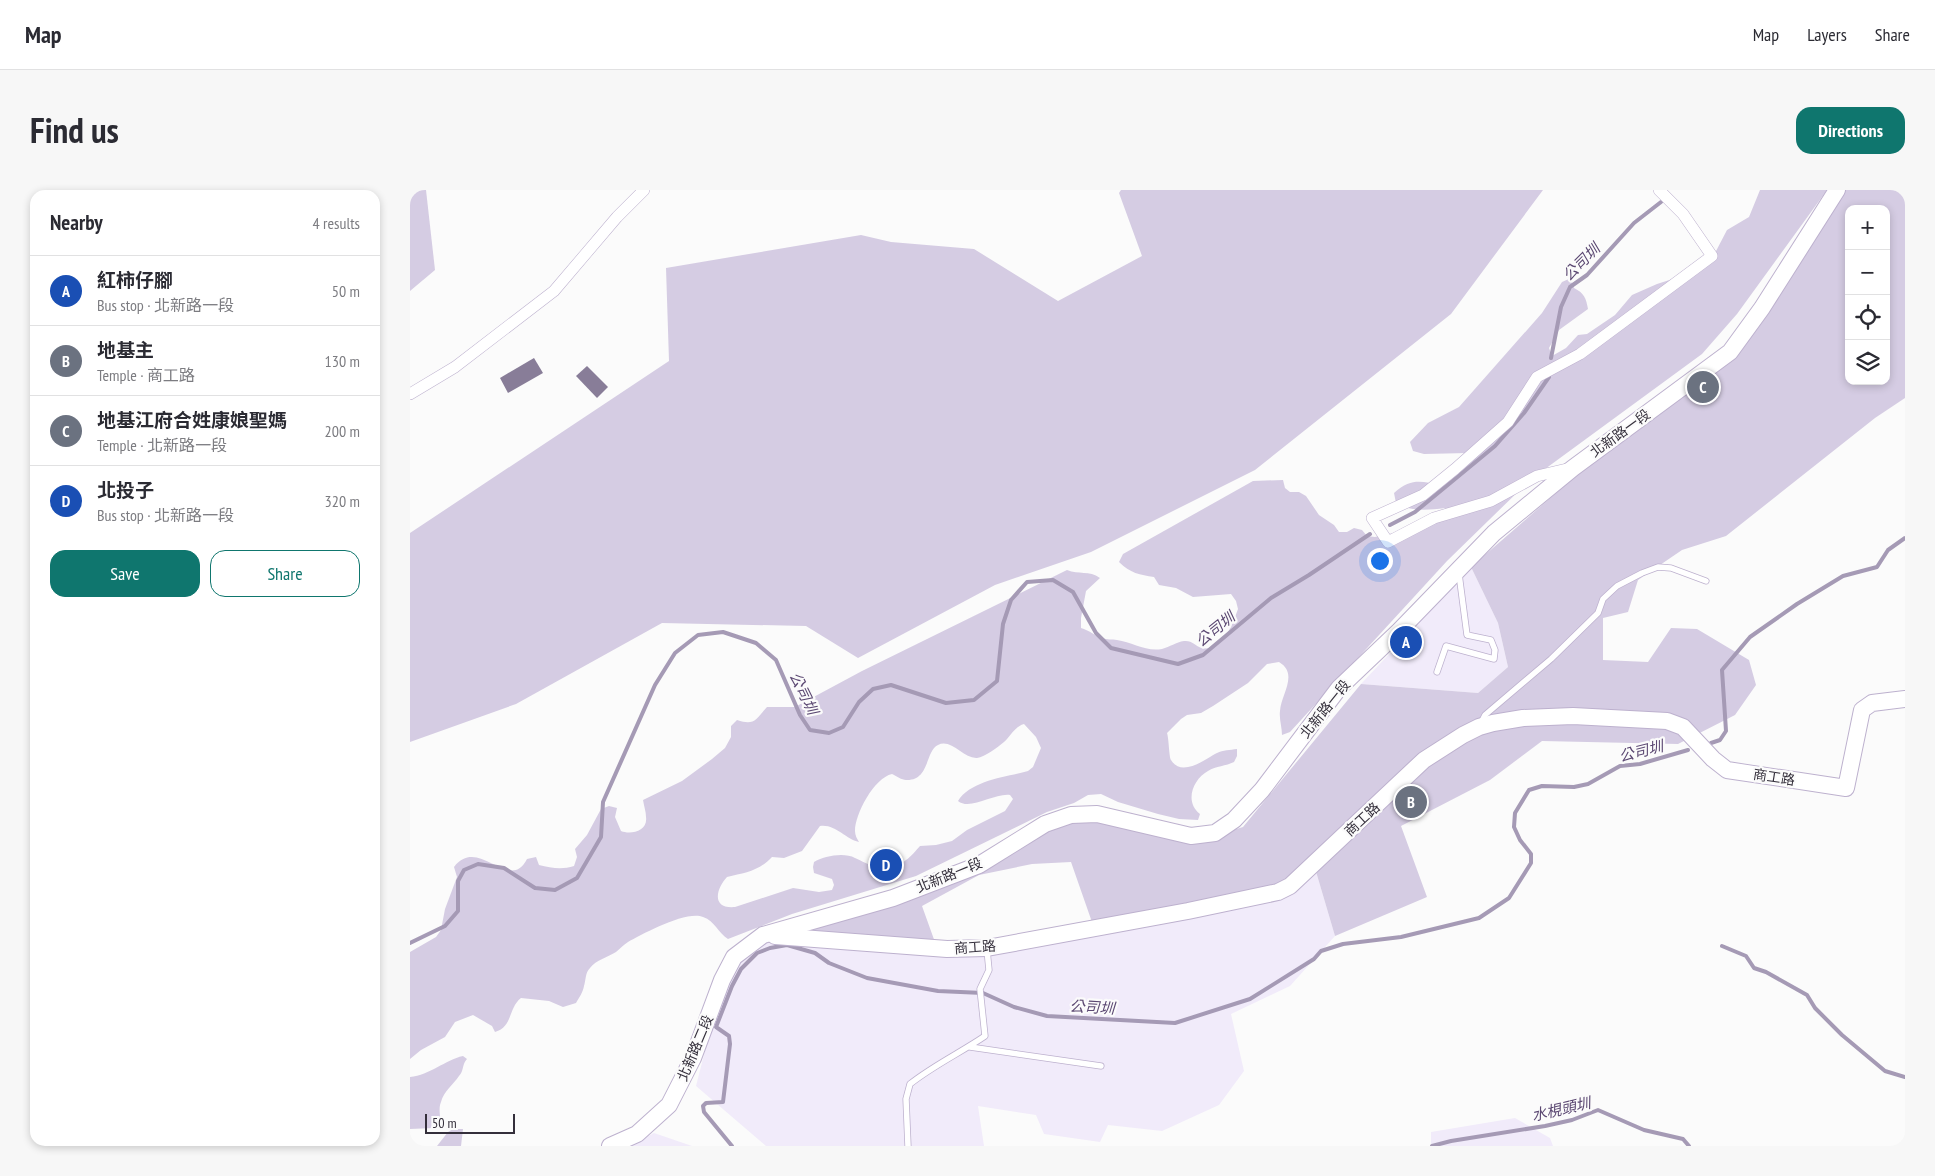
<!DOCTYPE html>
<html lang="en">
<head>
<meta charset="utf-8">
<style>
	body { margin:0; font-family:"PT Sans Narrow","Noto Sans TC",sans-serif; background:#f7f7f7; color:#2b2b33 }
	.controls { position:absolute; right:15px; top:15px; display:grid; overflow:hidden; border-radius:10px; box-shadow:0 2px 8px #0003 }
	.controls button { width:45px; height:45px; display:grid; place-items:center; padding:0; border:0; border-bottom:1px solid #e1e1e2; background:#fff; color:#2b2b33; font:25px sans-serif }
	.scale { position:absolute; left:15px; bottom:12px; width:90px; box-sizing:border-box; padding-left:5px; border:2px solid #342f3b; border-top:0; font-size:14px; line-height:18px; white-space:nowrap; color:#342f3b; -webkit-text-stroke:4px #fbfbfb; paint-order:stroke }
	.you { position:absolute; left:969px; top:370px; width:18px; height:18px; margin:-12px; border:4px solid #fff; border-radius:50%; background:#1a73e8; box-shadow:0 0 0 8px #1a73e833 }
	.badge { display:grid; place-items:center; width:32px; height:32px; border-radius:50%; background:#0f766e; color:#fff; font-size:16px; font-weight:700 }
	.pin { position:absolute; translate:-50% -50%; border:2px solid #fff; box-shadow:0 1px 5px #0006 }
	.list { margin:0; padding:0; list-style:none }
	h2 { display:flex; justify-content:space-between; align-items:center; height:65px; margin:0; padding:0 20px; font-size:21px }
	h2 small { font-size:16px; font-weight:400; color:#7c7c81 }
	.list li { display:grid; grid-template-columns:32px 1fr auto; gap:15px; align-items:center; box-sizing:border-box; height:70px; padding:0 20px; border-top:1px solid #e1e1e2 }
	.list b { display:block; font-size:19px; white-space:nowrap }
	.list p { margin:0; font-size:16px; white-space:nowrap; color:#7c7c81 }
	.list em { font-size:16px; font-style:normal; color:#7c7c81 }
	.actions { display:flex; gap:10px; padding:15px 20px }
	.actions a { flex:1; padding:11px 0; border:1px solid #0f766e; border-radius:15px; text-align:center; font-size:18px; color:#0f766e }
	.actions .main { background:#0f766e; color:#fff }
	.icon { flex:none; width:28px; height:28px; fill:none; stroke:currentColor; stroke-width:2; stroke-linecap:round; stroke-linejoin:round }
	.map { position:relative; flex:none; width:1495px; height:956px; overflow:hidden; border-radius:15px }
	header { display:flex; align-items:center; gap:30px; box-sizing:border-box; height:70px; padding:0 25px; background:#fff; border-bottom:1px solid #e1e1e2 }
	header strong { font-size:24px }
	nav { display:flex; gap:28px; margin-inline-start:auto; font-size:18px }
	.intro { display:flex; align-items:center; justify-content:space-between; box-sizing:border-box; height:120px; padding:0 30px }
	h1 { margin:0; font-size:35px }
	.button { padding:12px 22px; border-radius:15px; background:#0f766e; color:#fff; font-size:18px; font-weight:700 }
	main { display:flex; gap:30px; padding:0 30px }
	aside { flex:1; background:#fff; border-radius:15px; box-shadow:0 2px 8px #0003 }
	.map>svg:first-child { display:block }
</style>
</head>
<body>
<header>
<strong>Map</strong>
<nav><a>Map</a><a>Layers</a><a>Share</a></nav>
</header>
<div class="intro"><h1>Find us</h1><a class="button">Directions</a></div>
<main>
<aside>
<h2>Nearby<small>4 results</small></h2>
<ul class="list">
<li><span class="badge" style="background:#1a4fb4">A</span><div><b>紅柿仔腳</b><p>Bus stop · 北新路一段</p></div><em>50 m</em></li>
<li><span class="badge" style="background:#6b7280">B</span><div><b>地基主</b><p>Temple · 商工路</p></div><em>130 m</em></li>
<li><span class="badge" style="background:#6b7280">C</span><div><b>地基江府合姓康娘聖媽</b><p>Temple · 北新路一段</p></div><em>200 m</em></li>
<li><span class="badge" style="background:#1a4fb4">D</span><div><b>北投子</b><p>Bus stop · 北新路一段</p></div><em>320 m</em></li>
</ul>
<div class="actions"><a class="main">Save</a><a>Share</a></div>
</aside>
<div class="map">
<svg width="1495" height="956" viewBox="0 0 1495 956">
	<rect width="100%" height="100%" fill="#fbfbfb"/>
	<g fill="#f1ebfa">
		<polygon points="1061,377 1088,433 1098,477 1068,503 951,494"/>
		<polygon points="902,668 925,746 880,796 821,824 834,881 809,915 752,941 698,935 690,952 634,944 626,925 568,916 574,956 356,956 286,896 318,771 356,748 526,755 589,751 683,735"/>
		<polygon points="1105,928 1140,948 1143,956 1021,956 1021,942"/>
		<polygon points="244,943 282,956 220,956"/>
	</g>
	<g fill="#d5cce3" fill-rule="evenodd">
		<polygon points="0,0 16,0 25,80 0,101"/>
		<polygon points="711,0 1133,0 1041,124 845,280 681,362 585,395 448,468 396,436 252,433 106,514 0,552 0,343 259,171 256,78 451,45 481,52 564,59 648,111 732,66 709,3"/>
		<path d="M1350,0H1417L1327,124L1292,164L1120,290L1037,371L880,542L872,545C872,537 869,529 870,521C871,504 889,484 869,472L857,474L838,493L803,516L791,523L777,525L771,529L757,543C759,549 759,567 761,570C772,588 795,569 807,563C813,560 820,560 827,559V566L824,572C816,576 806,576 798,581C783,589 774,612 790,624L788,630L769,629L748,624L708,612L691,604L678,605L664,613L637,622L506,686L382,724L318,749C308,743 305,731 293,727C277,720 232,744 218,752C213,755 210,759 206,762C198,767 186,770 180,778C175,783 176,790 174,796C173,802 169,808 166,813L153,817L139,811L111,808C98,818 103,837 85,842L82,836L63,825L45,832L35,847L11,860L0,869V762L26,747L31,740L35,719L47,687L44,677C69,645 99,704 117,669L126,667L129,675C141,678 152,680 164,676L167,667L165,659L177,645L191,619L199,616L207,618L205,627L211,641C221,645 238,641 236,627C236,622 234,616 233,610L272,591L302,569L315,558L321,547V536L327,530C345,536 346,529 357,517H385L452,481L657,380C669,385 679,380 690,388L676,401L671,428V438C679,440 685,446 692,448C697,450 702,449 707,450C722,452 736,462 752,459C760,457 766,452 774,451C782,450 785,456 792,458C813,462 822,435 828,419L826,411L821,404L783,407L766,398L749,395L744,387C730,385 720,383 709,372L713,364L843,291L873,290L875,298L880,302H889L896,306L909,325L924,335L929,342H937L944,338L952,340L957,346L965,347C990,339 1023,347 1035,318C1018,320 1001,322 986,313L984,303C1008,280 1022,301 1042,290C1051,285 1054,271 1058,263L1014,264L1003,261L1000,252L1018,233L1049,217L1132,123L1152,92L1161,88L1164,98C1174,103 1176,108 1178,119L1149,140L1139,158L1142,166L1156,158L1168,145L1177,144L1205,125L1222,105L1247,94L1278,84L1305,63L1317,40L1339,27ZM614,534L626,547L631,558L623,577L618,581C597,587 561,590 548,611C560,621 584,603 600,605L603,609L595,621L557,640L542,651L526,655L510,656C506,660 501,667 496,670C494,672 491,672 489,673C468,682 465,677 445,668C434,662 414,666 404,672L403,677L404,683L422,689L424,695L422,700L409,702L383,698L325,717C301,719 306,699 317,687C335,683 349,681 362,667L374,668L392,661L410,636C426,634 435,649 449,652C447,649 445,645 445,641C445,624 464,588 482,584C486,586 492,590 496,590C520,591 515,561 528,555C541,548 554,569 567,568C575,567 588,557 594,552C601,546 604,537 614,534Z"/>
		<path d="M1435,0H1495V208L1465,228L1316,346L1272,360L1228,390L1218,422L1193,428V470L1238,472L1261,438L1287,439L1339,470L1346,495L1325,525L1268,554L1132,551L1080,590L991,636L1017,707L925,746L902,668L863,698L683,735L661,672L622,674L569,685L512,716L526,755L356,748L519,702L668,627L784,652L833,637L951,494L1068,503L1098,477L1088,433L1061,377L1245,217L1323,163ZM1439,19H1476V191H1439Z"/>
		<path d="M53,866L57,869C52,874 54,881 49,886C43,895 34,901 31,912C28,918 31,927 30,935L24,938L0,939V887C20,885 35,870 53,866Z"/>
		<polygon points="43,939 53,939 51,956 27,956 38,942"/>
	</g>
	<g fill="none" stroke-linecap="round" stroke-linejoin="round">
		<g stroke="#a59ab5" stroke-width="4">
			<polyline points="1141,168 1151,117 1160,97 1177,85 1224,33 1251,12"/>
			<polyline points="980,335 1005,322 1085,256 1114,223 1139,187"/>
			<polyline points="1301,553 1310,550 1316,541 1312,480 1340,447 1387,414 1433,386 1467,377 1478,360 1495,348"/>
			<polyline points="0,753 35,736 48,721 48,691 54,680 68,674 94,678 125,698 145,700 167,688 191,647 193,612 245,495 265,463 288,445 313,442 346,453 366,470 390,525 400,540 419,543 433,537 449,512 463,499 481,495 536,513 564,510 587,491 593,434 601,410 617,392 643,390 663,402 686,443 701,458 768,474 793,465 861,408 899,385 960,344"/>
			<polyline points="1312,756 1336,766 1344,778 1356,782 1397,805 1405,818 1432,845 1475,881 1495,887"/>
			<polyline points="322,956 294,922 293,916 296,913 313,912 320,854 319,846 306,837 322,796 331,779 347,763 360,758 377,755 405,763 419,773 457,788 528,801 573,803 604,817 637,826 765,833 840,809 904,769 911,761 933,754 991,747 1069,728 1099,708 1121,673 1121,664 1110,650 1104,637 1105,623 1119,600 1132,596 1164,597 1178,594 1210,576 1230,574 1278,560"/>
			<polyline points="1022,956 1041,951 1135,936 1162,930 1188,920 1234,940 1273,949 1279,956"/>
		</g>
	</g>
	<g fill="#887d98">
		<polygon points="124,168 133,183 98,203 90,188"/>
		<polygon points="177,176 198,197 187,208 166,186"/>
	</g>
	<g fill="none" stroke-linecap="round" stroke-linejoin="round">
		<defs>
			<g id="lane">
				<polyline points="1027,482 1036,456 1084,469 1085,460 1081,450 1057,445 1049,384"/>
				<polyline points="1071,533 1075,525 1141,469 1188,423 1193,409 1207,396 1232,383 1248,377 1261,378 1296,391"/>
				<polyline points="560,857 691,876"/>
				<path d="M498,956L496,909L500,894C524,875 550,863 575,846L570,799L579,780L577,760"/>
			</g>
			<g id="street">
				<polyline points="0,204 45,177 144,101 207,27 234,0"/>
				<polyline points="1161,278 1127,286 1081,311 1024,328 978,352 962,328 1013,305 1045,279 1098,232 1127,187 1170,164 1302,66 1273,24 1249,0"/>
			</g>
			<g id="secondary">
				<polyline points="365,746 537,759 577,758 778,721 868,702 880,696 1014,570 1053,545 1069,537 1083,533 1113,528 1163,526 1257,531 1273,537 1303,569 1317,580 1436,598 1452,520 1462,513 1495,509"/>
				<polyline points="200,956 227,944 259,915 283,868 312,790 324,767 353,745 483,708 569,675 635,634 661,625 687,624 781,646 805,643 824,630 852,600 929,498 989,441 1084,343 1163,278 1320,162 1352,118 1427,0"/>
			</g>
		</defs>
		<use href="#lane" stroke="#bdb1ce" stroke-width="7"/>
		<use href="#street" stroke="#bdb1ce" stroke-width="12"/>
		<use href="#secondary" stroke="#bdb1ce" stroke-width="18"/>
		<use href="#lane" stroke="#fff" stroke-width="5.5"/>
		<use href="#street" stroke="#fff" stroke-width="11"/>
		<use href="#secondary" stroke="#fff" stroke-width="16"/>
	</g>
	<g text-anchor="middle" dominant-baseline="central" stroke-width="4.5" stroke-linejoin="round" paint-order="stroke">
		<g font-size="14" fill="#342f3b" stroke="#fbfbfb">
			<text transform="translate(1210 243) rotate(-36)">北新路一段</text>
			<text transform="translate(915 519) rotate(-51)">北新路一段</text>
			<text transform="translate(1364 587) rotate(9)">商工路</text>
			<text transform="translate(952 629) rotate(-43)">商工路</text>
			<text transform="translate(539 685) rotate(-22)">北新路一段</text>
			<text transform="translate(565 757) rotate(-4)">商工路</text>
			<text transform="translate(285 858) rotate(-67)">北新路二段</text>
		</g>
		<g font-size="15" font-style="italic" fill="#5b4872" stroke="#fbfbfb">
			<text transform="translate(1171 72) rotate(-45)">公司圳</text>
			<text transform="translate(805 439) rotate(-39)">公司圳</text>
			<text transform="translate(394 503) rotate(64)">公司圳</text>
			<text transform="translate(1231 561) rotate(-14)">公司圳</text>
			<text transform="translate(682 817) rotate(3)">公司圳</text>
			<text transform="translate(1151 919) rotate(-13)">水梘頭圳</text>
		</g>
	</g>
</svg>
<div class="controls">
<button>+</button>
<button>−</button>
<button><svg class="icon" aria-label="locate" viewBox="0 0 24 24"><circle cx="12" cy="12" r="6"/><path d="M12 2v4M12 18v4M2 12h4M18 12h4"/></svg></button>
<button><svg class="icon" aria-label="layers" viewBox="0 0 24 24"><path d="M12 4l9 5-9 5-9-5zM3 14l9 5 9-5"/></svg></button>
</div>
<div class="scale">50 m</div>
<div class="you"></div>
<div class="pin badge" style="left:996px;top:452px;background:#1a4fb4">A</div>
<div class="pin badge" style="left:1001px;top:612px;background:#6b7280">B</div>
<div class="pin badge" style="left:1293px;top:197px;background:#6b7280">C</div>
<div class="pin badge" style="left:476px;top:675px;background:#1a4fb4">D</div>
</div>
</main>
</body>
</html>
